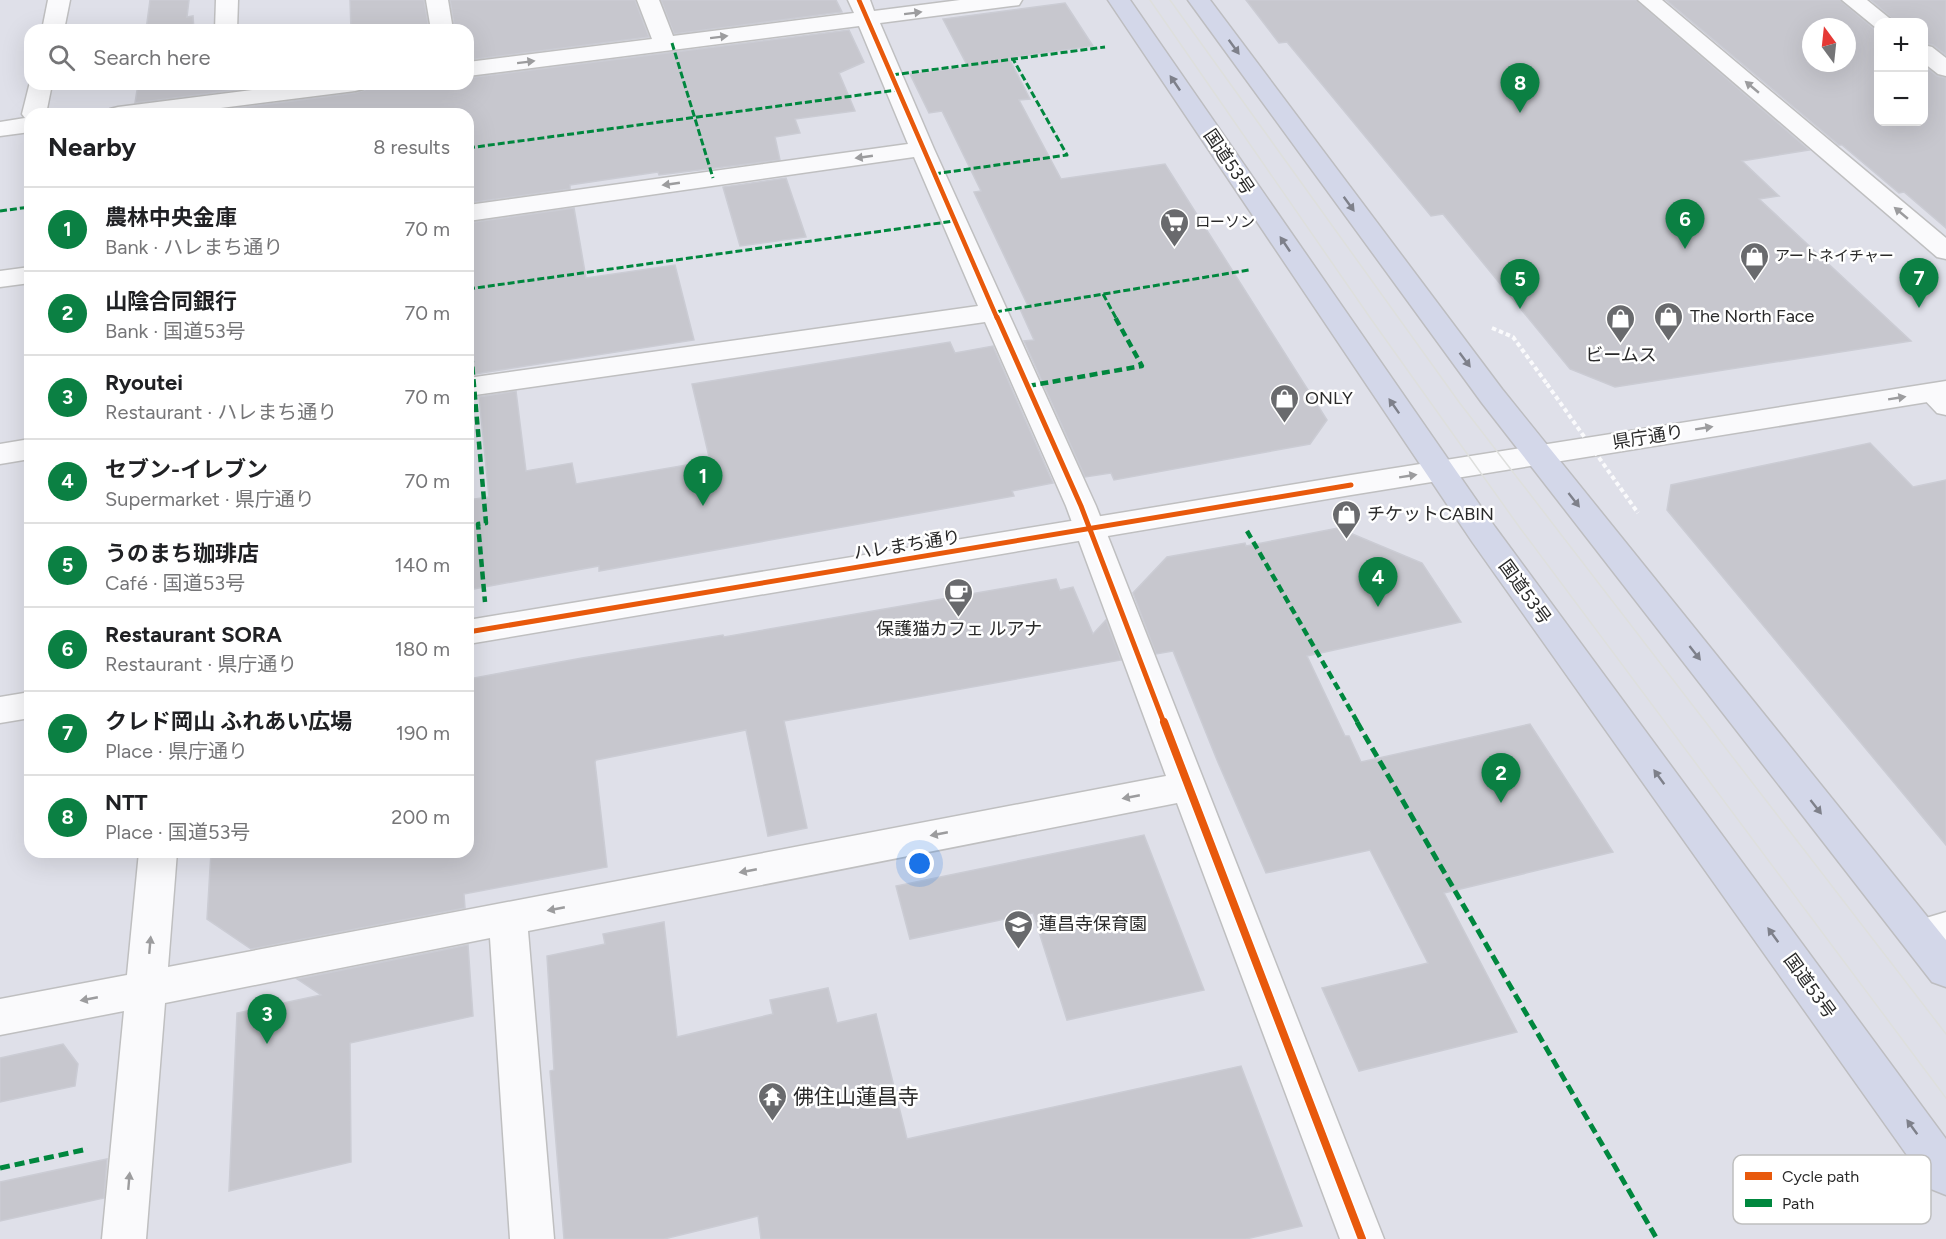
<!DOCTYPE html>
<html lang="en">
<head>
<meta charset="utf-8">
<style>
	body { margin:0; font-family:Figtree,"Noto Sans JP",sans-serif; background:#f6f6f6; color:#202124 }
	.controls { position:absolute; right:18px; top:18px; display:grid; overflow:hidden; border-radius:12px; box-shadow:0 6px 24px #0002 }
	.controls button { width:54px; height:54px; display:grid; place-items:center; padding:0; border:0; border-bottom:2px solid #e0e0e0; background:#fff; color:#202124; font:30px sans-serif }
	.compass { position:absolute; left:1802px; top:18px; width:54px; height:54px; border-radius:50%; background:#fff; box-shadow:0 6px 24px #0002; rotate:345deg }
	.you { position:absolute; left:920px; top:864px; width:21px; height:21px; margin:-15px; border:4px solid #fff; border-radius:50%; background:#1a73e8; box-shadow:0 0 0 9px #1a73e833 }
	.badge { display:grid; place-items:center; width:39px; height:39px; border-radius:50%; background:#0b8043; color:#fff; font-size:20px; font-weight:700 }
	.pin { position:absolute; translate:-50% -50px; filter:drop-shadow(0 2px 3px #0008) }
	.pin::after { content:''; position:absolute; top:32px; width:21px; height:18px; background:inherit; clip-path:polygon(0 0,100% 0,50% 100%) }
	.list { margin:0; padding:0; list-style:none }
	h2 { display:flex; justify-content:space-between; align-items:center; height:78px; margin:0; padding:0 24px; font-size:26px }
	h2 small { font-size:20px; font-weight:400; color:#757577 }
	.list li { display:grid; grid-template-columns:39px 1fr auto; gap:18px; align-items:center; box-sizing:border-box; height:84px; padding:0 24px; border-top:2px solid #e0e0e0 }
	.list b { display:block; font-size:22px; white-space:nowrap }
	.list p { margin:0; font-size:20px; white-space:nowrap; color:#757577 }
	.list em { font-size:20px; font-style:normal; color:#757577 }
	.icon { flex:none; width:33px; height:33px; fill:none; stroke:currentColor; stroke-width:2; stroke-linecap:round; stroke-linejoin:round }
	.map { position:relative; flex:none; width:1946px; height:1239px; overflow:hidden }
	.search { position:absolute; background:#fff; box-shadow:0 6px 24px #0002; left:24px; top:24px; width:450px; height:66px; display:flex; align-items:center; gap:15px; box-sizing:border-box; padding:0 21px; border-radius:18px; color:#757577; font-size:22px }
	.panel { position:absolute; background:#fff; box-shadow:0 6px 24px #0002; left:24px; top:108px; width:450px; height:750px; border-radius:18px }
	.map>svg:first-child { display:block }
</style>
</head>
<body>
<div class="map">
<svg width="1946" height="1239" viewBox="0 0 1946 1239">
	<rect width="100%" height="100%" fill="#dfe0e9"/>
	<g fill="#c7c7ce" stroke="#cbccd4" stroke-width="1.5" fill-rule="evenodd">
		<polygon points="150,0 189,0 187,17 193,16 194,30 146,30"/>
		<polygon points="350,0 424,0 429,30 351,30"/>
		<polygon points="450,0 635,0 649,37 468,60 468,30 455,30"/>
		<polygon points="661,0 836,0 842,12 674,34"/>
		<polygon points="1246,0 1636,0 1809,150 1742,161 1779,196 1759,199 1911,341 1615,387 1570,369 1443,214 1431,216 1287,42 1279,43"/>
		<path d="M1666,0H1840L1874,29H1878V122H1923V65L1937,76L1946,78V228L1904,192L1899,193L1842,145H1839ZM1811,27H1847V63H1811Z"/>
		<polygon points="1871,0 1946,0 1946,55 1933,45 1923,43 1923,22 1896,22"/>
		<polygon points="1065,3 1093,46 1009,58 1030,99 1019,100 1061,179 1165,164 1327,420 1310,444 1114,480 1111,473 1085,477 1024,341 1034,340 1020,309 1029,308 974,192 981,191 942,111 929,113 910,74 968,67 943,19"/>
		<polygon points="849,30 864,62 839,73 855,111 795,119 800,133 775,137 780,160 659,175 658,172 570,185 570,189 468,203 468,114 192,114 355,93 365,90 369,84 468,84 468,78"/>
		<polygon points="138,84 282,84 135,103"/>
		<polygon points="786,178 806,237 740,246 723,187"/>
		<polygon points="574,208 586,278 675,265 694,340 468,375 468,223"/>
		<polygon points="950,342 955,353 993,346 1053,483 1012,491 1014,496 599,571 599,566 468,590 468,500 489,497 479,397 516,391 526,471 572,463 576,484 710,461 692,384"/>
		<polygon points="1870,443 1913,487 1946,480 1946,845 1667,510 1671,485"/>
		<polygon points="1338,528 1422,563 1461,622 1307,656 1345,736 1349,736 1361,762 1530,724 1613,852 1444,893 1517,1032 1359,1071 1322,988 1428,963 1370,850 1266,873 1217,760 1173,651 1156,654 1133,593 1167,557 1245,543 1246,546"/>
		<polygon points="1056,579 1060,590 1073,587 1093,634 1106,620 1121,660 784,721 807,828 768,836 746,730 596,760 595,762 607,867 464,894 465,908 251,949 207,919 211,852 468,852 468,679 582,658 723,635 724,637"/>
		<polygon points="1144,835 1204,990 1067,1020 1033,913 910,939 896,886"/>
		<polygon points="664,922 677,1037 773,1014 770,1000 828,988 837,1023 876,1014 907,1139 1241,1066 1302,1226 1246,1239 761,1239 758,1216 664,1239 564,1239 550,1071 554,1070 547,956 605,944 603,934"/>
		<polygon points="468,945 473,1016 350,1043 351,1162 229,1191 237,1013 321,995 297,979"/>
		<polygon points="63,1044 78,1064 75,1086 0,1102 0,1058"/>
		<polygon points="107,1159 104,1198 0,1221 0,1182"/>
	</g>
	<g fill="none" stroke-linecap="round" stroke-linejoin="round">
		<defs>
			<g id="lane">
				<polygon points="1931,385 1940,387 1946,392 1946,415 1937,413 1918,393 1922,387"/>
				<polygon points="1946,912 1946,942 1918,950 1906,946 1900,935 1906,924"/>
			</g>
			<g id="street">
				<polygon points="48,0 70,0 64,30 42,30"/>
				<polygon points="216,0 238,0 237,30 215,30"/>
				<polygon points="426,0 448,0 453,30 431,30"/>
				<polygon points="637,0 659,0 673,36 854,13 848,0 870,0 874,11 960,0 1022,0 1019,5 1011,6 880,23 934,149 1096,506 1384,1239 1340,1239 1177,803 528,931 554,1239 510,1239 490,938 165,1003 146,1239 102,1239 124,1011 0,1035 0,999 127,975 139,852 177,852 168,967 1166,776 1066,506 985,322 468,396 468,378 978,306 914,157 468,221 468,205 908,144 859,26 468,76 468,62 652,39"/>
				<polygon points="1638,0 1662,0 1946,238 1946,259 1937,257"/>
				<polygon points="1842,0 1867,0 1894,22 1878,22 1878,27 1875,27"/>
				<polygon points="1924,45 1932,47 1946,58 1946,76 1938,74 1924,63"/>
				<polygon points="30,82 30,84 52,84 46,114 30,114 30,132 0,136 0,122 25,118 22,114"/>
				<polygon points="300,84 367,84 363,89 355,91 174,114 106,114 110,109 118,107"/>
				<polygon points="30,267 30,283 0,287 0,271"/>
				<polygon points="30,439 30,459 0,464 0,444"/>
			</g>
			<g id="secondary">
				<polygon points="1946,381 1946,399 1351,495 468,644 468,620 1351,475"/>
				<polygon points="30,692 30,718 0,723 0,697"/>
			</g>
			<g id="highway">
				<polygon points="1108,0 1130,0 1495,527 1946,1139 1946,1195 1931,1189 1473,543"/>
				<polygon points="1188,0 1210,0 1502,389 1946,940 1946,987 1932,982 1482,403"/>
			</g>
		</defs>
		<use href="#lane" stroke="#bfbfc0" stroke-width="3"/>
		<use href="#street" stroke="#bfbfc0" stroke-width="3"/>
		<use href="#secondary" stroke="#bfbfc0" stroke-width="3"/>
		<use href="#highway" stroke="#bdbdc0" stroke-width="3"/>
		<polyline stroke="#fafafc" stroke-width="4" stroke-dasharray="4.5 3" stroke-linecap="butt" points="1492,328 1513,337 1547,384"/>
		<use href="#lane" fill="#fafafc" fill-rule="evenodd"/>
		<use href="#street" fill="#fafafc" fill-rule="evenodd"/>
		<use href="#secondary" fill="#fafafc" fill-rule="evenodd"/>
		<use href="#highway" fill="#d3d7e9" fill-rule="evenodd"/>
		<g stroke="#dedfdd" stroke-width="1.5">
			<polyline points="1150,0 1371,319 1520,528 1946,1098"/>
			<polyline points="1170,0 1459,402 1946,1034"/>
		</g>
		<polyline stroke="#fafafc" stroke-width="4" stroke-dasharray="4.5 3" stroke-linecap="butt" points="1547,384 1638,513"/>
		<g stroke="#00873e" stroke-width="3" stroke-dasharray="7 3" stroke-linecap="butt">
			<polyline points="672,43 713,178"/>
			<polyline points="892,75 1105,47"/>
			<polyline points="468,148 897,90"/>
			<polyline points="934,174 1067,155 1013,59"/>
			<polyline points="0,211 30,207"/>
			<polyline points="468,289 954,221"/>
			<polyline points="1103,294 1116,318"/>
			<polyline points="995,312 1249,270"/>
			<polyline points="468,314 468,318"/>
		</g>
		<g stroke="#00873e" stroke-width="4.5" stroke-dasharray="8 4.5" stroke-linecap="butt">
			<polyline points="468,317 486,523 478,524 485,602"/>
			<polyline points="1028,386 1142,366 1115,317"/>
			<polyline points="1247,531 1358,723"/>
		</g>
		<g stroke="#00873e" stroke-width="5" stroke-dasharray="10 5" stroke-linecap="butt">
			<polyline points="1357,722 1657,1239"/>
			<polyline points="0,1168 88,1149"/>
		</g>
		<defs>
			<polyline id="cycleway-far2" points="859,0 997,318"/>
			<g id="cycleway-far1">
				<polyline points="997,317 1081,506 1164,723"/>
				<polyline points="468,632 1351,485"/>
			</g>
			<polyline id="cycleway" points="1164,722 1362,1239"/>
		</defs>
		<use href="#cycleway-far2" stroke="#fff" stroke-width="8"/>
		<use href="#cycleway-far1" stroke="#fff" stroke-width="9"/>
		<use href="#cycleway" stroke="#fff" stroke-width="11"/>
		<use href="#cycleway-far2" stroke="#e8590c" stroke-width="4.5"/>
		<use href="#cycleway-far1" stroke="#e8590c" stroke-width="5"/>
		<use href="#cycleway" stroke="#e8590c" stroke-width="8"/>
	</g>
	<defs><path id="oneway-solid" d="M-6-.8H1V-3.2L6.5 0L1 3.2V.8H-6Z" transform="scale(1.5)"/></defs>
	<g fill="#9c9c9e">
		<use href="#oneway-solid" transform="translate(913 13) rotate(-7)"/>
		<use href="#oneway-solid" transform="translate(719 37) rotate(-7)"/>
		<use href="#oneway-solid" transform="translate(526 62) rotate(-7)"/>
		<use href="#oneway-solid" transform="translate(1752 87) rotate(-140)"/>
		<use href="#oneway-solid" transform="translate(864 157) rotate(172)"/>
		<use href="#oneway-solid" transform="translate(671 184) rotate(172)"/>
		<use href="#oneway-solid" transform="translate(1901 213) rotate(-140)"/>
		<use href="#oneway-solid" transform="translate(1897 398) rotate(-9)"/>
		<use href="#oneway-solid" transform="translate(1704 428) rotate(-9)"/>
		<use href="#oneway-solid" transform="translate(1408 476) rotate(-9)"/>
		<use href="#oneway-solid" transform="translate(1131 797) rotate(169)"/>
		<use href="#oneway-solid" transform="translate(939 834) rotate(169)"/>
		<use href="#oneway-solid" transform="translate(748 871) rotate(169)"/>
		<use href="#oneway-solid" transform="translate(556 909) rotate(169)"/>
		<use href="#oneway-solid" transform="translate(150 945) rotate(-85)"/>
		<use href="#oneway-solid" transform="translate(89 999) rotate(169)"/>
		<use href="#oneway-solid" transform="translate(129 1181) rotate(-85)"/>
	</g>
	<g fill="#7e808a">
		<use href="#oneway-solid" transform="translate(1234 47) rotate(54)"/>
		<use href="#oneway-solid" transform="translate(1175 83) rotate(-124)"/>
		<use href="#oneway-solid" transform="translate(1349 204) rotate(54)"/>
		<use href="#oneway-solid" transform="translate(1285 244) rotate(-124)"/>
		<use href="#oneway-solid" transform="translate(1465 360) rotate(53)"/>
		<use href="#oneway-solid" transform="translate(1394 406) rotate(-125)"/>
		<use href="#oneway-solid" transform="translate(1574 500) rotate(52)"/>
		<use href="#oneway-solid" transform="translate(1695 653) rotate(52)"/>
		<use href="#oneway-solid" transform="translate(1659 777) rotate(-126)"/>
		<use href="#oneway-solid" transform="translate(1816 807) rotate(52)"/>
		<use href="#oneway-solid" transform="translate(1773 935) rotate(-126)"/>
		<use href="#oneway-solid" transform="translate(1912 1127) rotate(-126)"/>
	</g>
	<defs>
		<symbol id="supermarket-pin" viewBox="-11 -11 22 30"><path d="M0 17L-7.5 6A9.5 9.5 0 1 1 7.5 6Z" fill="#696a6d" stroke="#fff"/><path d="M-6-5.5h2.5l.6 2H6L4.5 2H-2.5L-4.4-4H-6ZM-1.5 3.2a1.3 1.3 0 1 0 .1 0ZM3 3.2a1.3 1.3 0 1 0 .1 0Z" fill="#fff"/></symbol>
		<symbol id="shop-pin" viewBox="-11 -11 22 30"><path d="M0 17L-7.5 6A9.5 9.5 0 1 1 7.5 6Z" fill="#696a6d" stroke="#fff"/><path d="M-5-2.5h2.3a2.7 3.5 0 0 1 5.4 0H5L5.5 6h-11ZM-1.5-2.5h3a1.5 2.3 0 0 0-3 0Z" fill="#fff"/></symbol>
		<symbol id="cafe-pin" viewBox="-11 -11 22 30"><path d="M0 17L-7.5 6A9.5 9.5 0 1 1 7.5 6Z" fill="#696a6d" stroke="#fff"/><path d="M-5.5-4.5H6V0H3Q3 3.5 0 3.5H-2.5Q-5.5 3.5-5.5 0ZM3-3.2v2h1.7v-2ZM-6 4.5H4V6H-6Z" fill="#fff"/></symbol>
		<symbol id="school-pin" viewBox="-11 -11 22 30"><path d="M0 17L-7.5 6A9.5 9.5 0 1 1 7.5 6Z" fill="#696a6d" stroke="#fff"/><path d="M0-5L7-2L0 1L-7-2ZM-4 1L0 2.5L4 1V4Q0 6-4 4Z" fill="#fff"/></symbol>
		<symbol id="temple-pin" viewBox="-11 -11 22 30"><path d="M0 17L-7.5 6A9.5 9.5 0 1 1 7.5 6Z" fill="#696a6d" stroke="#fff"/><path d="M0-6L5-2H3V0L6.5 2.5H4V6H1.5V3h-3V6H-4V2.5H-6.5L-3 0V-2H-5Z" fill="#fff"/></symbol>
	</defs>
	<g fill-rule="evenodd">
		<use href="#supermarket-pin" x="1158" y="206" width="33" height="45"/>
		<use href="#shop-pin" x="1738" y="240" width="33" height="45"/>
		<use href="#shop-pin" x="1652" y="300" width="33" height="45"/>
		<use href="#shop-pin" x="1604" y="302" width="33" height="45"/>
		<use href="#shop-pin" x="1268" y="382" width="33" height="45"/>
		<use href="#shop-pin" x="1330" y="498" width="33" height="45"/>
		<use href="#cafe-pin" x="942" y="576" width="33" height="45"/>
		<use href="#school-pin" x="1002" y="908" width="33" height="45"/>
		<use href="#temple-pin" x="756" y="1080" width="33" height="45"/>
	</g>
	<g text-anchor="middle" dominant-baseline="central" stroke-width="5" stroke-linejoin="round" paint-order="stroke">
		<g font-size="15" fill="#2a2a2a" stroke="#fff" text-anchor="start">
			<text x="1195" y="222">ローソン</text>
			<text x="1775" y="256">アートネイチャー</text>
		</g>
		<g font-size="18" fill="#2a2a2a" stroke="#fff">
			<text transform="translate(1229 162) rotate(56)">国道53号</text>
			<text transform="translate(1648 437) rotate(-9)">県庁通り</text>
			<text transform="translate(907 545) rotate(-9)">ハレまち通り</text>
			<text transform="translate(1525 592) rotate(54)">国道53号</text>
			<text transform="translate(1810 986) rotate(54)">国道53号</text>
		</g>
		<g font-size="18" fill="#2a2a2a" stroke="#fff" text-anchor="start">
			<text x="1690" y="316">The North Face</text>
			<text x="1621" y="355" text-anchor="middle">ビームス</text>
			<text x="1305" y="398">ONLY</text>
			<text x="1367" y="514">チケットCABIN</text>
			<text x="959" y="629" text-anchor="middle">保護猫カフェ ルアナ</text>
			<text x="1039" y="924">蓮昌寺保育園</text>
		</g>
		<g font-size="21" fill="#2a2a2a" stroke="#fff" text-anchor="start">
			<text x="793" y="1096">佛住山蓮昌寺</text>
		</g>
	</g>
	<rect x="1733" y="1155" width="198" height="69" rx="9" fill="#fff" stroke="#bfbfbf" stroke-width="1.5"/>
	<rect x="1745" y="1172" width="27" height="8" fill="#e8590c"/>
	<rect x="1745" y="1199" width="27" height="8" fill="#00873e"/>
	<g font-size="16" fill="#2a2a2a">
		<text x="1782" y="1182">Cycle path</text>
		<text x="1782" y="1209">Path</text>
	</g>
</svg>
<div class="controls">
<button>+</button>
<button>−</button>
</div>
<svg class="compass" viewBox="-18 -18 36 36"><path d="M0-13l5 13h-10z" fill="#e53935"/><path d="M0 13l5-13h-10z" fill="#757577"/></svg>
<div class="you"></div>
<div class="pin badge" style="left:703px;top:506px">1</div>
<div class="pin badge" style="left:1501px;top:803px">2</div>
<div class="pin badge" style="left:267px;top:1044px">3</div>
<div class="pin badge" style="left:1378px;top:607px">4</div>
<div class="pin badge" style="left:1520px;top:309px">5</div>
<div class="pin badge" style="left:1685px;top:249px">6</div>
<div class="pin badge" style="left:1919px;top:308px">7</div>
<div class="pin badge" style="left:1520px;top:113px">8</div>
<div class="search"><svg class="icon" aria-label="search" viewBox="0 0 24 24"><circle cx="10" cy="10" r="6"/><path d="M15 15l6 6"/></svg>Search here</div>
<section class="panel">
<h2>Nearby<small>8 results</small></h2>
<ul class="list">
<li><span class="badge">1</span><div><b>農林中央金庫</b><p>Bank · ハレまち通り</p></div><em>70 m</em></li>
<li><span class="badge">2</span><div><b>山陰合同銀行</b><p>Bank · 国道53号</p></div><em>70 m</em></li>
<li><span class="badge">3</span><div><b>Ryoutei</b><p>Restaurant · ハレまち通り</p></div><em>70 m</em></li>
<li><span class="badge">4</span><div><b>セブン-イレブン</b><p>Supermarket · 県庁通り</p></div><em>70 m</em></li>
<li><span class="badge">5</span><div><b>うのまち珈琲店</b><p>Café · 国道53号</p></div><em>140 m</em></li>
<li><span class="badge">6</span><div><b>Restaurant SORA</b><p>Restaurant · 県庁通り</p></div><em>180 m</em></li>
<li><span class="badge">7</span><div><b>クレド岡山 ふれあい広場</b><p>Place · 県庁通り</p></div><em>190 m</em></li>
<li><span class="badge">8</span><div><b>NTT</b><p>Place · 国道53号</p></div><em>200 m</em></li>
</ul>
</section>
</div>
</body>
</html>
